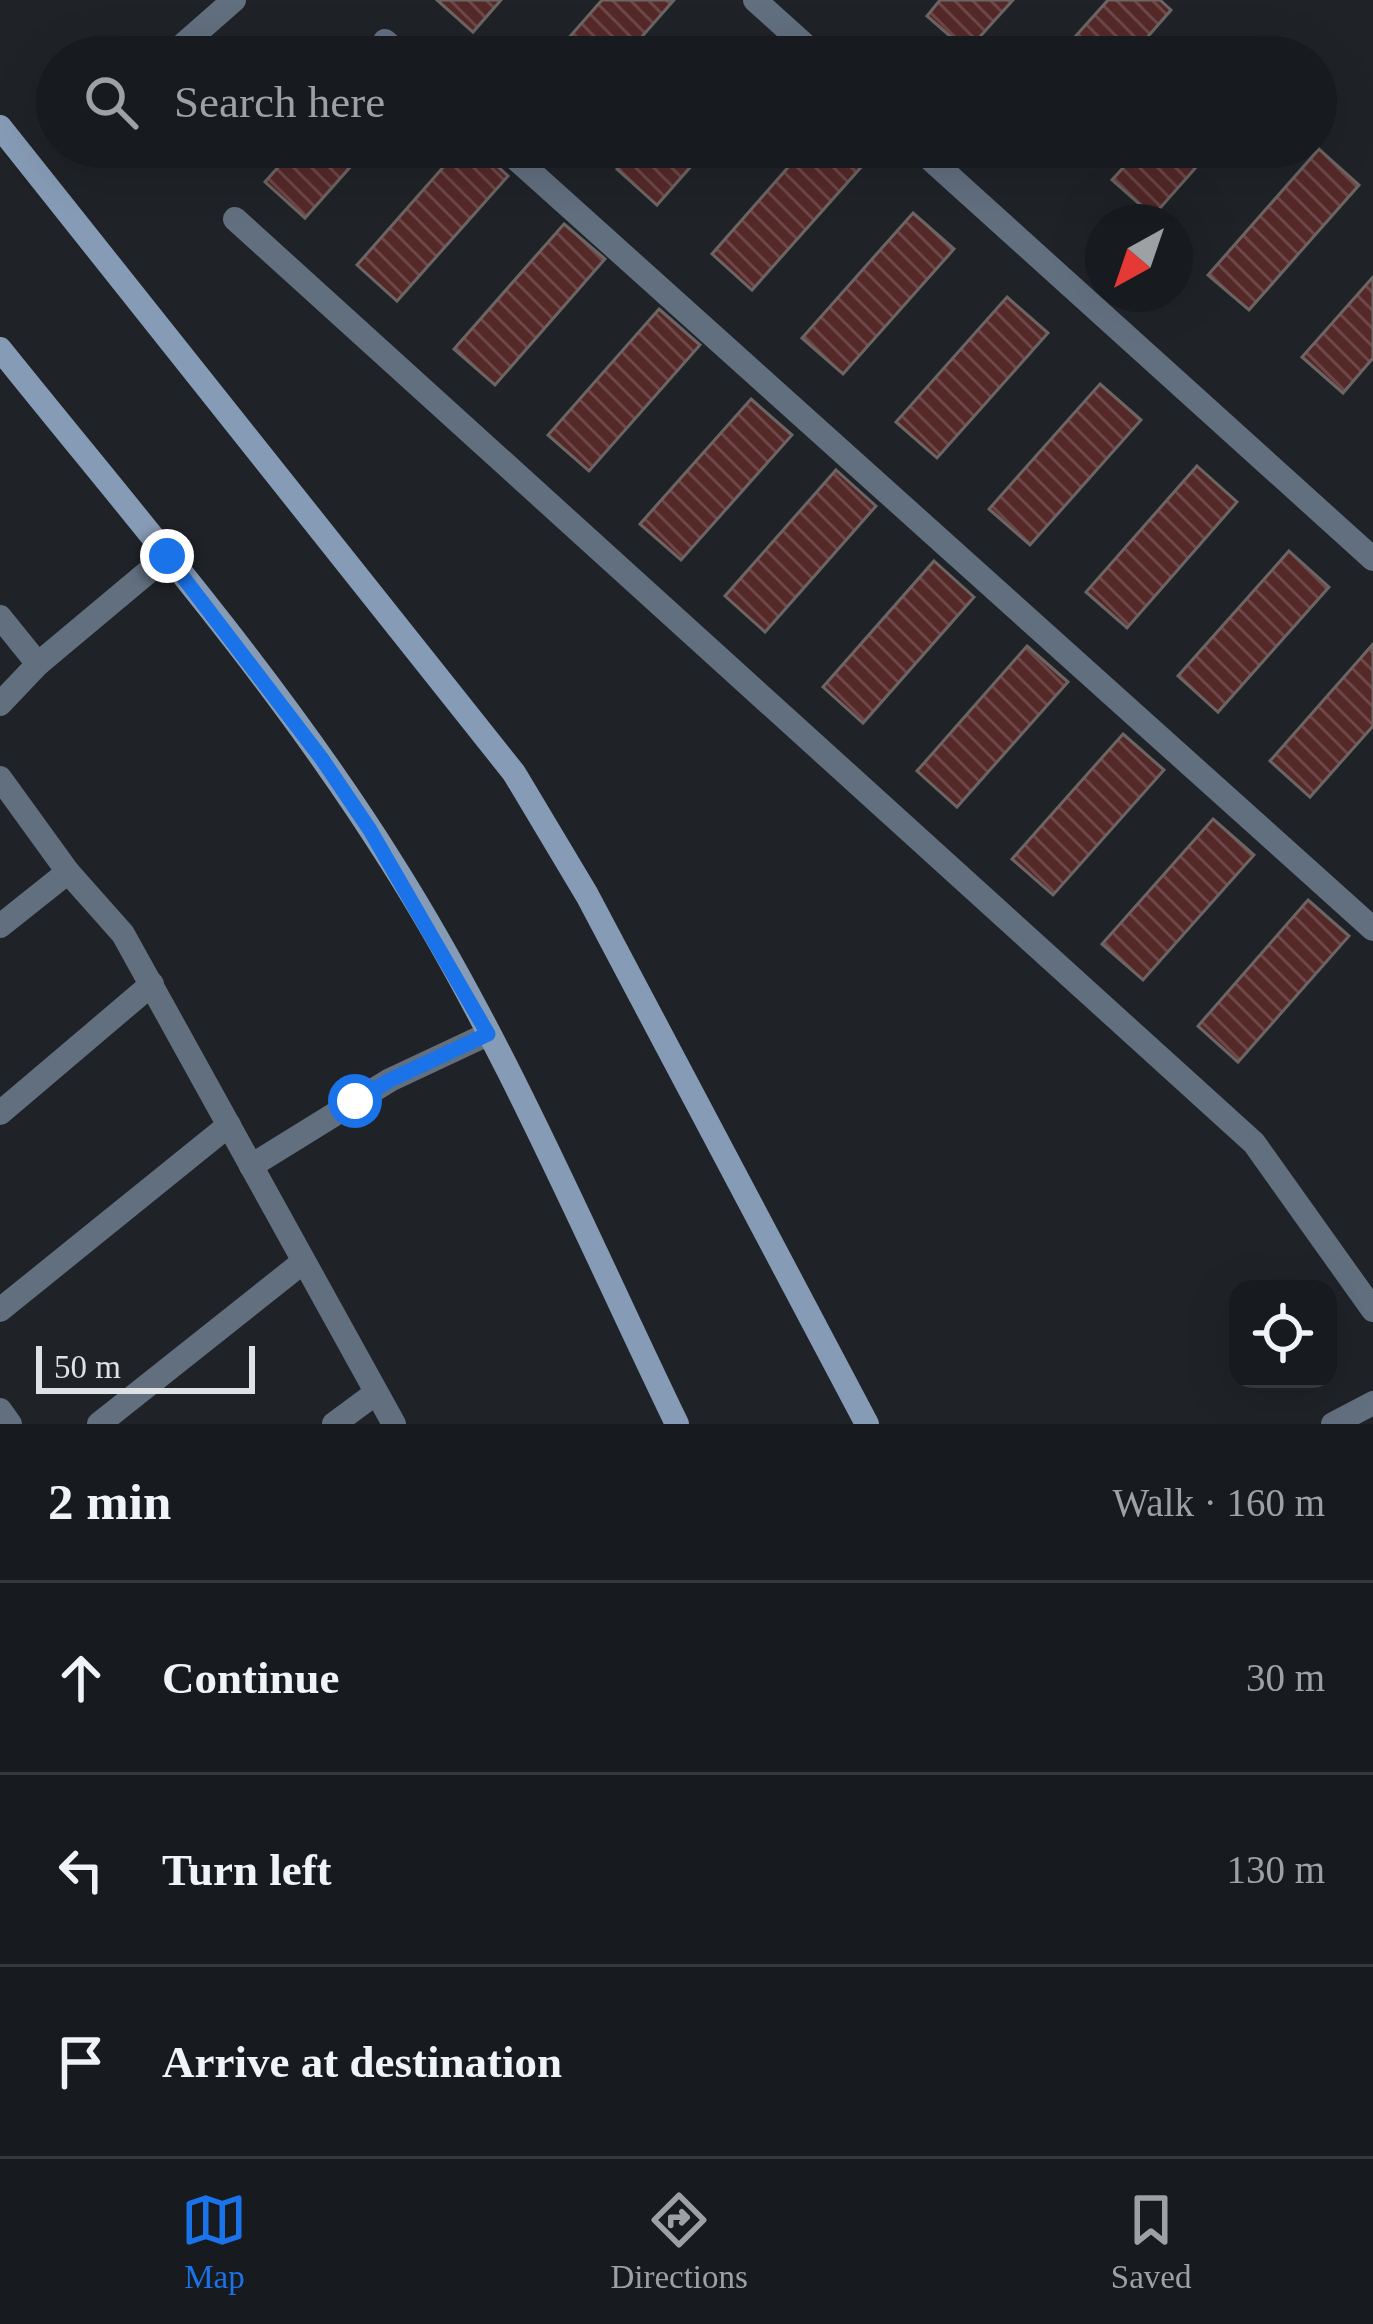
<!DOCTYPE html>
<html lang="en">
<head>
<meta charset="utf-8">
<style>
	body { margin:0; font-family:Georgia,serif; background:#24272b; color:#f1f3f6 }
	.controls { position:absolute; right:36px; bottom:36px; display:grid; overflow:hidden; border-radius:24px; box-shadow:0 12px 48px #0002 }
	.controls button { width:108px; height:108px; display:grid; place-items:center; padding:0; border:0; border-bottom:3px solid #36383c; background:#171a1e; color:#f1f3f6; font:60px sans-serif }
	.compass { position:absolute; left:1085px; top:204px; width:108px; height:108px; border-radius:50%; background:#171a1e; box-shadow:0 12px 48px #0002; rotate:220deg }
	.scale { position:absolute; left:36px; bottom:30px; width:219px; box-sizing:border-box; padding-left:12px; border:6px solid #dfe2e5; border-top:0; font-size:33px; line-height:42px; white-space:nowrap; color:#dfe2e5; -webkit-text-stroke:9px #1f2328; paint-order:stroke }
	.stop { position:absolute; width:36px; height:36px; margin:-27px; border:9px solid #1a73e8; border-radius:50%; background:#fff }
	.stop.end { background:#1a73e8; border-color:#fff; box-shadow:0 3px 12px #0008 }
	.list { margin:0; padding:0; list-style:none }
	h2 { display:flex; justify-content:space-between; align-items:center; height:156px; margin:0; padding:0 48px; font-size:51px }
	h2 small { font-size:39px; font-weight:400; color:#9ea1a4 }
	.list li { display:grid; grid-template-columns:78px 1fr auto; gap:36px; align-items:center; box-sizing:border-box; height:192px; padding:0 48px; border-top:3px solid #36383c }
	.list b { display:block; font-size:45px; white-space:nowrap }
	.list em { font-size:39px; font-style:normal; color:#9ea1a4 }
	.icon { flex:none; width:66px; height:66px; fill:none; stroke:currentColor; stroke-width:2; stroke-linecap:round; stroke-linejoin:round }
	.map { position:relative; flex:none; width:1373px; height:1424px; overflow:hidden }
	.search { position:absolute; background:#171a1e; box-shadow:0 12px 48px #0002; left:36px; right:36px; top:36px; height:132px; display:flex; align-items:center; gap:30px; box-sizing:border-box; padding:0 42px; border-radius:66px; color:#9ea1a4; font-size:45px }
	.sheet { height:732px; background:#171a1e }
	nav { display:flex; justify-content:space-around; align-items:center; box-sizing:border-box; height:168px; border-top:3px solid #36383c; background:#171a1e; font-size:33px; color:#9ea1a4 }
	nav a { display:grid; justify-items:center; gap:6px }
	nav .on { color:#1a73e8 }
	.map>svg:first-child { display:block }
</style>
</head>
<body>
<div class="map">
<svg width="1373" height="1424" viewBox="0 0 1373 1424">
	<defs>
		<pattern id="building-back-hatch" width="6" height="6" patternUnits="userSpaceOnUse" patternTransform="scale(3)"><rect width="6" height="6" fill="#562929"/><path d="M-1 5l2 2M0 0l6 6M5-1l2 2" fill="none" stroke="#6e4848"/></pattern>
	</defs>
	<rect width="100%" height="100%" fill="#1f2328"/>
	<g fill="url(#building-back-hatch)" stroke="#6d6564" stroke-width="3">
		<polygon points="437,0 501,0 473,32"/>
		<polygon points="602,0 674,0 624,57 552,57"/>
		<polygon points="940,0 1013,0 967,51 927,16"/>
		<polygon points="1108,0 1160,0 1171,10 1130,57 1057,57"/>
		<polygon points="296,147 368,147 305,218 265,182"/>
		<polygon points="461,147 476,147 508,176 397,301 357,265"/>
		<polygon points="636,147 708,147 657,205 617,169"/>
		<polygon points="806,147 843,147 863,165 752,290 712,254"/>
		<polygon points="1142,147 1214,147 1153,216 1112,180"/>
		<polygon points="1319,149 1359,185 1249,310 1208,275"/>
		<polygon points="913,213 954,249 843,374 802,338"/>
		<polygon points="564,224 605,259 495,385 454,349"/>
		<polygon points="1373,277 1373,358 1343,393 1302,357"/>
		<polygon points="1007,297 1048,333 937,458 896,422"/>
		<polygon points="659,309 700,345 589,471 548,435"/>
		<polygon points="1100,384 1141,420 1030,545 989,509"/>
		<polygon points="751,399 792,435 681,560 640,524"/>
		<polygon points="1197,466 1237,502 1127,628 1086,592"/>
		<polygon points="836,470 876,506 765,632 725,596"/>
		<polygon points="1289,551 1329,587 1218,712 1178,676"/>
		<polygon points="934,561 974,597 863,723 823,687"/>
		<polygon points="1373,644 1373,726 1310,797 1270,761"/>
		<polygon points="1027,646 1068,682 957,807 917,771"/>
		<polygon points="1123,734 1164,770 1053,895 1012,859"/>
		<polygon points="1213,819 1254,855 1143,980 1102,944"/>
		<polygon points="1308,900 1349,936 1238,1062 1198,1026"/>
	</g>
	<g fill="none" stroke-linecap="round" stroke-linejoin="round">
		<g stroke="#626f7f" stroke-width="24">
			<polyline points="755,0 818,57"/>
			<polyline points="385,41 403,57"/>
			<polyline points="169,57 234,0"/>
			<polyline points="503,147 1373,929"/>
			<polyline points="917,147 1373,559"/>
			<polyline points="235,219 1254,1143 1373,1310"/>
			<polyline points="0,617 38,664"/>
			<polyline points="0,704 38,664 167,556"/>
			<polyline points="0,778 68,872 123,934 394,1424"/>
			<polyline points="0,926 68,872"/>
			<polyline points="0,1113 152,984"/>
			<polyline points="251,1166 390,1080 488,1034"/>
			<polyline points="0,1310 229,1125"/>
			<polyline points="0,1410 10,1424"/>
			<polyline points="99,1424 303,1262"/>
			<polyline points="334,1424 376,1393"/>
			<polyline points="1333,1424 1373,1403"/>
		</g>
		<g stroke="#869bb5" stroke-width="24">
			<polyline points="0,127 514,773 587,895 867,1424"/>
			<path d="M0,349C134,516 278,681 392,863C504,1040 586,1236 677,1424"/>
		</g>
	</g>
	<g fill="none" stroke-linecap="round" stroke-linejoin="round">
		<polyline stroke="#1a73e8" stroke-width="15" points="167,556 322,759 370,830 488,1034 390,1080 355,1101"/>
	</g>
</svg>
<div class="controls">
<button><svg class="icon" aria-label="locate" viewBox="0 0 24 24"><circle cx="12" cy="12" r="6"/><path d="M12 2v4M12 18v4M2 12h4M18 12h4"/></svg></button>
</div>
<svg class="compass" viewBox="-18 -18 36 36"><path d="M0-13l5 13h-10z" fill="#e53935"/><path d="M0 13l5-13h-10z" fill="#9ea1a4"/></svg>
<div class="scale">50 m</div>
<div class="stop" style="left:355px;top:1101px"></div>
<div class="stop end" style="left:167px;top:556px"></div>
<div class="search"><svg class="icon" aria-label="search" viewBox="0 0 24 24"><circle cx="10" cy="10" r="6"/><path d="M15 15l6 6"/></svg>Search here</div>
</div>
<section class="sheet">
<h2>2 min<small>Walk · 160 m</small></h2>
<ul class="list">
<li><svg class="icon" aria-label="ahead" viewBox="0 0 24 24"><path d="M12 20V5M6 11l6-6 6 6"/></svg><div><b>Continue</b></div><em>30 m</em></li>
<li><svg class="icon" aria-label="left" viewBox="0 0 24 24"><path d="M17 20v-9H6M10 6l-5 5 5 5"/></svg><div><b>Turn left</b></div><em>130 m</em></li>
<li><svg class="icon" aria-label="arrive" viewBox="0 0 24 24"><path d="M6 21V4h12l-3 4 3 4H6"/></svg><div><b>Arrive at destination</b></div></li>
</ul>
</section>
<nav>
<a class="on"><svg class="icon" aria-label="map" viewBox="0 0 24 24"><path d="M3 6l6-2 6 2 6-2v14l-6 2-6-2-6 2zM9 4v14M15 6v14"/></svg>Map</a>
<a><svg class="icon" aria-label="directions" viewBox="0 0 24 24"><path d="M12 3l9 9-9 9-9-9zM9 14v-3h6M13 9l2 2-2 2"/></svg>Directions</a>
<a><svg class="icon" aria-label="saved" viewBox="0 0 24 24"><path d="M7 4h10v16l-5-4-5 4z"/></svg>Saved</a>
</nav>
</body>
</html>
